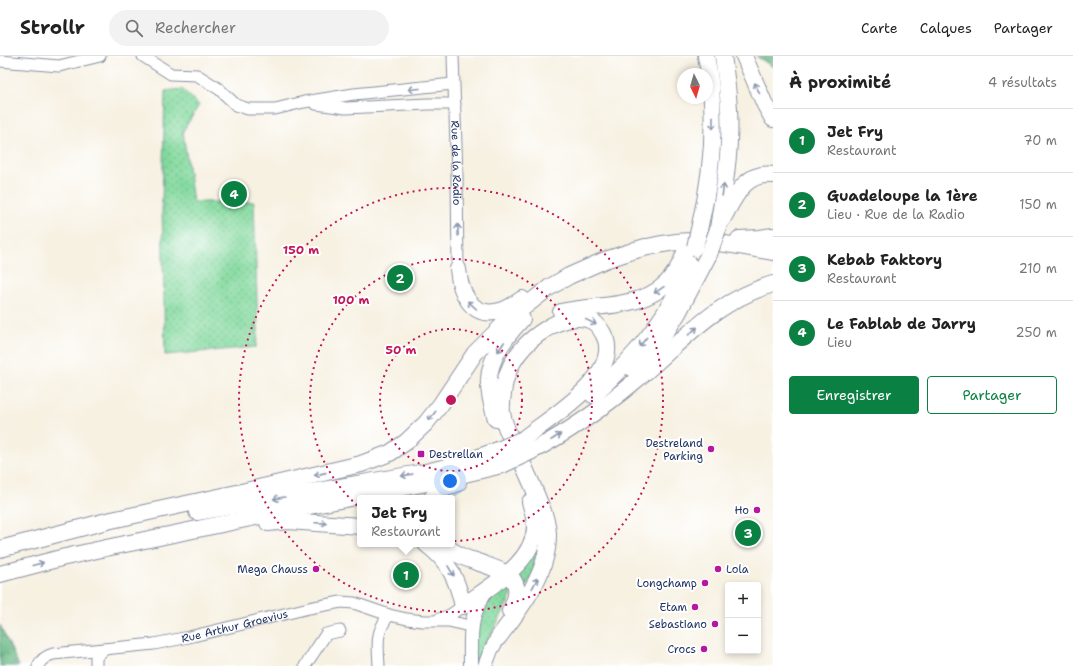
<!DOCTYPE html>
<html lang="fr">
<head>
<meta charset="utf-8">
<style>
	body { margin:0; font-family:"Shantell Sans",sans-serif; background:#f2f2f2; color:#222 }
	.controls { position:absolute; right:12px; bottom:12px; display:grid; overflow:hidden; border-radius:4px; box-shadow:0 2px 6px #0003 }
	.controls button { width:36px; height:36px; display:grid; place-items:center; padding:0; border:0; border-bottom:1px solid #e0e0e0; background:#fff; color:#222; font:20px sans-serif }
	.compass { position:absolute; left:677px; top:12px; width:36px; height:36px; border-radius:50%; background:#fff; box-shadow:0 2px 6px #0003; rotate:175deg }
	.you { position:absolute; left:450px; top:425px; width:14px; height:14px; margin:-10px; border:3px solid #fff; border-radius:50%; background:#1a73e8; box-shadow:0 0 0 6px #1a73e833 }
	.badge { display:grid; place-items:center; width:26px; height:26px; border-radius:50%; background:#0b8043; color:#fff; font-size:13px; font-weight:700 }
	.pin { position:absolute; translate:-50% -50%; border:2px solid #fff; box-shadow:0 1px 4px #0006 }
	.popup { position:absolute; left:357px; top:439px; width:98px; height:52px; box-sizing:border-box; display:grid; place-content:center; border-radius:4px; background:#fff; filter:drop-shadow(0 1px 3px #0005); font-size:13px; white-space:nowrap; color:#767676 }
	.popup b { font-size:15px; color:#222 }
	.popup::after { content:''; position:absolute; left:50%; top:100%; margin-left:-8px; border:8px solid transparent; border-top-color:#fff }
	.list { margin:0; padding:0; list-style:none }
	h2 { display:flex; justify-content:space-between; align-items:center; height:52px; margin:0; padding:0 16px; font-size:17px }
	h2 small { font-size:13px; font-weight:400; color:#767676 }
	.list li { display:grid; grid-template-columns:26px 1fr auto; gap:12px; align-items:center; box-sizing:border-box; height:64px; padding:0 16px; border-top:1px solid #e0e0e0 }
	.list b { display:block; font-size:15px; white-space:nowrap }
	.list p { margin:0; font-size:13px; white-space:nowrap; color:#767676 }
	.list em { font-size:13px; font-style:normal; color:#767676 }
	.actions { display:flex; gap:8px; padding:12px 16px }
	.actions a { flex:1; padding:9px 0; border:1px solid #0b8043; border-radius:4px; text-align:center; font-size:14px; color:#0b8043 }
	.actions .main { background:#0b8043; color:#fff }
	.icon { flex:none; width:22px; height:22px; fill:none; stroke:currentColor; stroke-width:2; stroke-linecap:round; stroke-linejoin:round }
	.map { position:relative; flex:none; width:773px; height:610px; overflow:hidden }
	header { display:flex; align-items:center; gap:24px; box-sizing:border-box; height:56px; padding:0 20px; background:#fff; border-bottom:1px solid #e0e0e0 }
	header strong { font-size:19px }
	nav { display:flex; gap:22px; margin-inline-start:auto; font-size:14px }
	.search { width:280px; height:36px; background:#f2f2f2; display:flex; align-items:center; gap:10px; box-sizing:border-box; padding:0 14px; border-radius:22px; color:#767676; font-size:15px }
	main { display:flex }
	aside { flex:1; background:#fff }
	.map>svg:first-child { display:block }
</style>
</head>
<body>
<header>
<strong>Strollr</strong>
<div class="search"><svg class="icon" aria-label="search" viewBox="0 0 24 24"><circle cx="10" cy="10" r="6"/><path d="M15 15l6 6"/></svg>Rechercher</div>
<nav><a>Carte</a><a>Calques</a><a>Partager</a></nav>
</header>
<main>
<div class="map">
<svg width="773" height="610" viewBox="0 0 773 610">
	<defs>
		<pattern id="grass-dots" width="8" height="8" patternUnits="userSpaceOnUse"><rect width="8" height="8" fill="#82d99d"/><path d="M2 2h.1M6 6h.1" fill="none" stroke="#6ab083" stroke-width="1.8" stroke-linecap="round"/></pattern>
		<pattern id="forest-crowns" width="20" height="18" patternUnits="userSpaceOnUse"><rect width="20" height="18" fill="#69b984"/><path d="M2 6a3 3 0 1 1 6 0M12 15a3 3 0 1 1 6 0" fill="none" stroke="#56976f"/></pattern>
	</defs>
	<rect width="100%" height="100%" fill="#fff"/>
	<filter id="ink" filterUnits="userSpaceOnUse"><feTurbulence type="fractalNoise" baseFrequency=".025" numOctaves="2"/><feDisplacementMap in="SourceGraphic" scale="8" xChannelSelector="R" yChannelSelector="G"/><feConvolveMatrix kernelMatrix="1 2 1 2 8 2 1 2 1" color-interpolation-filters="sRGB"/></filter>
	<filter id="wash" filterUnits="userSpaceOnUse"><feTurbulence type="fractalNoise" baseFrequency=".012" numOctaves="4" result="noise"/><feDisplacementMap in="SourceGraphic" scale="16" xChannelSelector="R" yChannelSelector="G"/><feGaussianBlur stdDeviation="0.9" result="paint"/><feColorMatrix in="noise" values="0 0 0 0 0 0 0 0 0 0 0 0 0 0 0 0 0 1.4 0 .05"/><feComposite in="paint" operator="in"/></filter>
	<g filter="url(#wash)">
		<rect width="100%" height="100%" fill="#f7f1e2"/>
		<g fill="url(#grass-dots)" stroke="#4e847e">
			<polygon points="182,33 199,49 183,75 193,146 254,146 258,276 256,291 165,299 162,147 165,35"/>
			<polygon points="534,490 541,493 532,521 522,535 513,516"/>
			<polygon points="510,528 511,541 478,603 473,602 474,572 494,530"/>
		</g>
		<g fill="url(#forest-crowns)" stroke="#427471">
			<polygon points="756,0 773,0 773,11"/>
			<polygon points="0,569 1,571 19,610 0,610"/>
		</g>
	</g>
	<g filter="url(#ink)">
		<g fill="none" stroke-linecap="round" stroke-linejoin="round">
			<defs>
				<g id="minor">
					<polyline points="143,0 171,18 197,19 219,33 236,49 248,53 275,53 304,46 354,38 453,28"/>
					<path id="s1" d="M453,0L457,119L458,213"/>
					<polyline points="0,5 59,10 100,0"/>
					<polyline points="316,48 346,52 428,48 455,48"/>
					<polyline points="439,563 450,559 463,550"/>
					<path id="s2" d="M38,610C41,603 46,600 53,598L154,588L189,581L309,552L341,546L354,547L389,559L407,563L423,565H449L465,569"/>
					<polyline points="96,610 96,601 105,593"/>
					<polyline points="305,610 326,578 340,575"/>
					<path d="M379,610C378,588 375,577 389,559"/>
				</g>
				<g id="major">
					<path d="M471,610C471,579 468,562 486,534"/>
					<polyline points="485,610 491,594 498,582"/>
				</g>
				<g id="highway">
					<polyline points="744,0 765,49 773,63"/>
					<path d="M722,164C734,143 744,115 773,119"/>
					<path d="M700,169C713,113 718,57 706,0"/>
					<path d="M718,173C722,144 728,114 729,85C731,57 727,28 723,0"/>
					<polyline points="739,183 760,182 773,180"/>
					<path d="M635,194C655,189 674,185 693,185C720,186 747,191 773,196"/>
					<path d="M458,213C460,236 471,263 500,255C508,253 515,248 522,243"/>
					<path d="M561,256C599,247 649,255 674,218C680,210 684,200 687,190"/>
					<polyline points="634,314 666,276 678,257 709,198"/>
					<path d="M593,339C634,303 670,260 689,208"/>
					<path d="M496,363C492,350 488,336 489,323C490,300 507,279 522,263"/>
					<path d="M530,396C567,377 603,352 635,325C681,287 713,246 773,228"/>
					<polyline points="432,442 439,435 458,427"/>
					<polyline points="197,456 426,416 463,407 498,394"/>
					<polyline points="268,467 288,465 360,470"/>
					<path d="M426,488C449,505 457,523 463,550C490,530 537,506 535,467C534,460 532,452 530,446"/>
					<path d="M444,488C454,498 468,504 482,507"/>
					<polyline points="0,493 107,465 237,437 361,408 390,397 406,386 426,367 441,348 475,297 510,262 550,231 569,220 605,204 645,191"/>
					<path d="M472,504C500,515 530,518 510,555"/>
					<polyline points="0,518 61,502 106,492 294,453 427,427 502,409"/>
					<path d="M498,582C520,553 549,517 548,478C548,466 543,454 538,443C533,430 527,417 521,404C514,389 505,374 502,357C501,348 503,339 504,330C509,305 525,286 546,273C558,265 578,258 592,265C599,269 603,276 606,284C617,323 549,362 523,383"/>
				</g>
			</defs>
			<use href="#minor" stroke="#8990a0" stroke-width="13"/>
			<use href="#major" stroke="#8990a0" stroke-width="16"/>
			<use href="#highway" stroke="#8990a0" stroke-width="18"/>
			<use href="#minor" stroke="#fff" stroke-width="11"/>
			<use href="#major" stroke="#fff" stroke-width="14"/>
			<use href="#highway" stroke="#fff" stroke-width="16"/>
			<defs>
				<g id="highway-bridge">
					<polyline points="695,191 700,169"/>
					<polyline points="709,198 718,173"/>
					<polyline points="498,394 523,383"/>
					<polyline points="502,409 530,396"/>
				</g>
			</defs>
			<use href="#highway-bridge" stroke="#8990a0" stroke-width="18" stroke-linecap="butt"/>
			<use href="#highway-bridge" stroke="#fff" stroke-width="16"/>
		</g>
		<defs><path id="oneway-shaft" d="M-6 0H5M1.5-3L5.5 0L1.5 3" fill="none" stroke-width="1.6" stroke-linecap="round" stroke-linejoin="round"/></defs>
		<g stroke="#8d97ae">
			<use href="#oneway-shaft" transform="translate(757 32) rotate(-114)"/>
			<use href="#oneway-shaft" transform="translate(414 33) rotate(175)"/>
			<use href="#oneway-shaft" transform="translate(713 67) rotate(90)"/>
			<use href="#oneway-shaft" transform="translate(723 134) rotate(-82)"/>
			<use href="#oneway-shaft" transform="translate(458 174) rotate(-91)"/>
			<use href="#oneway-shaft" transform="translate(659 234) rotate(146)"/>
			<use href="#oneway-shaft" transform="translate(472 249) rotate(-138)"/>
			<use href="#oneway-shaft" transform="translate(591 266) rotate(26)"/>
			<use href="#oneway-shaft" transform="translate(693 275) rotate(-41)"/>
			<use href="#oneway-shaft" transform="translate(643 286) rotate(129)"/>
			<use href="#oneway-shaft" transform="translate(501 291) rotate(123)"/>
			<use href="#oneway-shaft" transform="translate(432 360) rotate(129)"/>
			<use href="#oneway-shaft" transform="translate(556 381) rotate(-33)"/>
			<use href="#oneway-shaft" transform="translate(320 418) rotate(167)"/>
			<use href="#oneway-shaft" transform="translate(407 419) rotate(170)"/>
			<use href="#oneway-shaft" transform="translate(279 442) rotate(170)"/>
			<use href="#oneway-shaft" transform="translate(321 467) rotate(2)"/>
			<use href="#oneway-shaft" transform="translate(38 508) rotate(-15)"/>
			<use href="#oneway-shaft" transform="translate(451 515) rotate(59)"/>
			<use href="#oneway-shaft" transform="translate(535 527) rotate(-62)"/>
		</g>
	</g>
	<g fill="none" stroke="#c2185b" stroke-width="2" stroke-dasharray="2 4">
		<circle cx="451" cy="344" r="71"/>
		<circle cx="451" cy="344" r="141"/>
		<circle cx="451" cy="344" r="212"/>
	</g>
	<g fill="#b5179e" stroke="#fff" stroke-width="1.5">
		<circle cx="711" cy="393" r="4"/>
		<rect x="417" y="394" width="8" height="8" rx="2"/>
		<circle cx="757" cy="454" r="4"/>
		<circle cx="316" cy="513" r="4"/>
		<circle cx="718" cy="513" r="4"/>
		<circle cx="705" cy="527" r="4"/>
		<circle cx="695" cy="551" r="4"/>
		<circle cx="715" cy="568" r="4"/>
		<circle cx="704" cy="593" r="4"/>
	</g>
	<g text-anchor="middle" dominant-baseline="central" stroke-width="4" stroke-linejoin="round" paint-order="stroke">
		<g font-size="11" fill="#1b2f5e" stroke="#fff">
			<text stroke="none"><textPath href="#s1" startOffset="107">Rue de la Radio</textPath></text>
			<text stroke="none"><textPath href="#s2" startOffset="204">Rue Arthur Groevius</textPath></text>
		</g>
		<g font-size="11" fill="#1b2f5e" stroke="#fff" text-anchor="end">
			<text x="703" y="387">Destreland<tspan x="703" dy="13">Parking</tspan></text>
			<text x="429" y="398" text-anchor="start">Destrellan</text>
			<text x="749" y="454">Ho</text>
			<text x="308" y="513">Mega Chauss</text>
			<text x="726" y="513" text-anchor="start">Lola</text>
			<text x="697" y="527">Longchamp</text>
			<text x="687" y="551">Etam</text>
			<text x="707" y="568">Sebastiano</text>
			<text x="696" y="593">Crocs</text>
		</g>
	</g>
	<circle cx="451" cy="344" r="6" fill="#c2185b" stroke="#fff" stroke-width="2"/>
	<g font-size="12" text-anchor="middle" font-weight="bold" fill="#c2185b" stroke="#fff" stroke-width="4" stroke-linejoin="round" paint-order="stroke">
		<text x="301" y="198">150 m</text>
		<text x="351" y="248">100 m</text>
		<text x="401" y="298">50 m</text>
	</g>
</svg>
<div class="controls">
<button>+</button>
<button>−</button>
</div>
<svg class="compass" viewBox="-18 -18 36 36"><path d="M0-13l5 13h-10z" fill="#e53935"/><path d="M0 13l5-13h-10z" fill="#767676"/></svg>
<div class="you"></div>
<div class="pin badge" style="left:406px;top:519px">1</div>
<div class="popup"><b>Jet Fry</b>Restaurant</div>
<div class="pin badge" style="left:400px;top:222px">2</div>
<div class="pin badge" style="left:748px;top:477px">3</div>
<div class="pin badge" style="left:234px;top:138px">4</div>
</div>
<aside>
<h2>À proximité<small>4 résultats</small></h2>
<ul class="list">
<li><span class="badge">1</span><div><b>Jet Fry</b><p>Restaurant</p></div><em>70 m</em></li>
<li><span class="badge">2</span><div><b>Guadeloupe la 1ère</b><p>Lieu · Rue de la Radio</p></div><em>150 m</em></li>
<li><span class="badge">3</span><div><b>Kebab Faktory</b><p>Restaurant</p></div><em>210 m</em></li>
<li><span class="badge">4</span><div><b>Le Fablab de Jarry</b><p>Lieu</p></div><em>250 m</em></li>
</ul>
<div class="actions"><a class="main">Enregistrer</a><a>Partager</a></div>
</aside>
</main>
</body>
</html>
